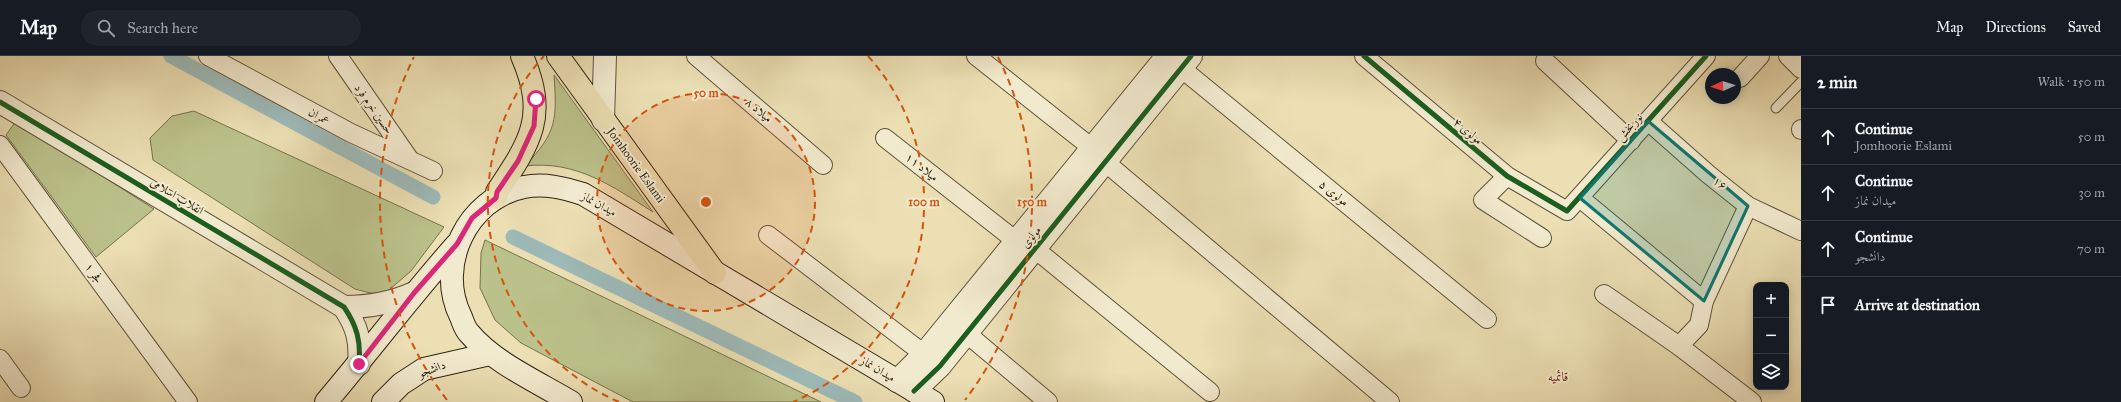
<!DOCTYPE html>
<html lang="en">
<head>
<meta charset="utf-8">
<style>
	body { margin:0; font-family:"IM FELL Great Primer",Amiri,serif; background:#20242c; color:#f1f3f6 }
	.controls { position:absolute; right:12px; bottom:12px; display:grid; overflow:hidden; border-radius:8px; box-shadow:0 2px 10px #0003 }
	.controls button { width:36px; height:36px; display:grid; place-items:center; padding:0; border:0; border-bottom:1px solid #363941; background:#171b24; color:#f1f3f6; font:20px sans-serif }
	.compass { position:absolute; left:1705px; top:12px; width:36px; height:36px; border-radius:50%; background:#171b24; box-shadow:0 2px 10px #0003; rotate:267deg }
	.stop { position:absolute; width:12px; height:12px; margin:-9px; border:3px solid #db2777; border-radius:50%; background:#fff }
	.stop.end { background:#db2777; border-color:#fff; box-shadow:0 1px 4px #0008 }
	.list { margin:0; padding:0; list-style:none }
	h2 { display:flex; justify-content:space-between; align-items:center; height:52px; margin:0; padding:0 16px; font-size:17px }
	h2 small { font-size:13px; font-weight:400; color:#9ea1a6 }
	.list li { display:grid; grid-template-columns:26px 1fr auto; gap:12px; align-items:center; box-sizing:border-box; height:56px; padding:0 16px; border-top:1px solid #363941 }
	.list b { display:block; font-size:15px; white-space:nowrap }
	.list p { margin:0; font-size:13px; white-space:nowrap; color:#9ea1a6 }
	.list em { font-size:13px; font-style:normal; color:#9ea1a6 }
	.icon { flex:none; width:22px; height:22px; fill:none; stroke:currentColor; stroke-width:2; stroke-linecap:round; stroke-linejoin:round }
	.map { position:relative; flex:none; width:1801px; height:346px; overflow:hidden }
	header { display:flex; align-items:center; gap:24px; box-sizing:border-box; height:56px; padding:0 20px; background:#171b24; border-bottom:1px solid #363941 }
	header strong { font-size:19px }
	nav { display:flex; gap:22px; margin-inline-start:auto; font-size:14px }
	.search { width:280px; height:36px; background:#20242c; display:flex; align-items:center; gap:10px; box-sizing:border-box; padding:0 14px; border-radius:22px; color:#9ea1a6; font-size:15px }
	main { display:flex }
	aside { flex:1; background:#171b24 }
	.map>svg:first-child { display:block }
</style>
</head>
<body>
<header>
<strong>Map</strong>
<div class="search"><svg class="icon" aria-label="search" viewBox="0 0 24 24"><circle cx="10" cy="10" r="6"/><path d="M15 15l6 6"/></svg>Search here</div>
<nav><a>Map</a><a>Directions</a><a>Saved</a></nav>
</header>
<main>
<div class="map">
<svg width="1801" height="346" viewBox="0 0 1801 346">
	<rect width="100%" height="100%" fill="#ebdfb3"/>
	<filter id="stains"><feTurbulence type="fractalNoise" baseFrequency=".005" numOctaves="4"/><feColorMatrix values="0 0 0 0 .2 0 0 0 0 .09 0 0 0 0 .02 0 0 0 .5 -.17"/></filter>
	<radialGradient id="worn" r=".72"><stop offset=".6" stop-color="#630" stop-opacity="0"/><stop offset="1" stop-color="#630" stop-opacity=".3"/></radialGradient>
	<g fill="#bbc18a" stroke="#76724e">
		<path d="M554,19L653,156C612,130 576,104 525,110C557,76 557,64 554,19Z"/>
		<polygon points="194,55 444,171 411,215 382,240 355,233 153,104 150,82 172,60"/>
		<polygon points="16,65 154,153 96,201 6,79"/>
		<polygon points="485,184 821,346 633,346 521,287 495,264 480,232 481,197"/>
	</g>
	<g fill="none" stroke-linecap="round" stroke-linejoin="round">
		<g stroke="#9dbab8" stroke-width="15">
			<polyline points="171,0 433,141"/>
			<polyline points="513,181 855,346"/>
		</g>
		<defs>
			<polyline id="service" points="1776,52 1801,26"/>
			<g id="minor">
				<polyline points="208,0 351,77 433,115"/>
				<polyline points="338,0 410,104"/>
				<polyline points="696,0 823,109"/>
				<polyline points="976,0 1092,92"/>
				<polyline points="1364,0 1507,120 1567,155 1706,0"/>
				<polyline points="1788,0 1801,13"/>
				<polyline points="1545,5 1631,85"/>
				<polyline points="1181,12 1487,263"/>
				<polyline points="1740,22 1760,0"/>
				<polyline points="1648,65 1708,118 1748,150 1801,175"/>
				<polyline points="1801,74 1801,73"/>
				<polyline points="885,82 1016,185"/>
				<polyline points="0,89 188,346"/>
				<polyline points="1105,106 1390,346"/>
				<polyline points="1507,120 1483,144 1542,182"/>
				<polyline points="1580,142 1704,245"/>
				<polyline points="768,179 924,298"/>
				<polyline points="1035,193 1210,336"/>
				<polyline points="1604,238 1679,290 1699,269 1704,245 1748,150"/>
				<polyline points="966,277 1048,346"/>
				<polyline points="1679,290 1752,346"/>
				<polyline points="0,303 21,332"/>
			</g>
			<g id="tertiary">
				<path d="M0,46L344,251C357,270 361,285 359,308"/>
				<polyline points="603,64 605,0"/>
				<path d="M344,251C369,251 392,247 414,237"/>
				<polyline points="897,325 924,298 1167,0"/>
				<polyline points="914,335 940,310 1191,0"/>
			</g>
			<g id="secondary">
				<path d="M326,346C370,294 411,240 456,189"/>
				<polyline points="383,346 401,328 424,313 490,298"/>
				<path d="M571,346C538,326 494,307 469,277C465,273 463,266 461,261C435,210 467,142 524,131C545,127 564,132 583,138L933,346"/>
			</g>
			<g id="primary">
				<polyline points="558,0 715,217"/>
				<path d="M496,142L497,136C531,85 548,60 522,0"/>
			</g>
		</defs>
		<use href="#service" stroke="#5f523b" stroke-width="11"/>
		<use href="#minor" stroke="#5f523b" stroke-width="20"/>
		<use href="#tertiary" stroke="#5f523b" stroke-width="24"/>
		<use href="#secondary" stroke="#302313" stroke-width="24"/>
		<use href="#primary" stroke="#302313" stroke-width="24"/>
		<use href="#service" stroke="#f2eace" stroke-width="9"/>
		<use href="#minor" stroke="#f2eace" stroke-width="18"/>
		<use href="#tertiary" stroke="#f2eace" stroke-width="22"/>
		<use href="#secondary" stroke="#f2eace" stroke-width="22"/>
		<use href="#primary" stroke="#ebdfb3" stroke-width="22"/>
		<defs>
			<g id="cycleway">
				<polyline points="1364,0 1507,120 1567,155 1706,0"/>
				<path d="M0,46L344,251C357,270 361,285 359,308"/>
				<polyline points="914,335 940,310 1191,0"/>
			</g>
		</defs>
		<use href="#cycleway" stroke="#f2eace" stroke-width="8"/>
		<use href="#cycleway" stroke="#1b5e20" stroke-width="5"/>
	</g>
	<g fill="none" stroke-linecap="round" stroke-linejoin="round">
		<polyline stroke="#db2777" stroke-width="5" points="359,308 414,237 457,188 472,162 496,142 497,136 518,105 534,70 536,43"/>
	</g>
	<path fill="#0f766e" fill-opacity="0.2" stroke="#0f766e" stroke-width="3" stroke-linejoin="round" d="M1648,65L1748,150L1704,245L1580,142Z"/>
	<circle cx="706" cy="146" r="109" fill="#d6540d" fill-opacity=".12"/>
	<g fill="none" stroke="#d6540d" stroke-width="2" stroke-dasharray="7 5">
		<circle cx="706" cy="146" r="109"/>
		<path d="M619 346A218 218 0 0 1 544 0M868 0A218 218 0 0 1 793 346"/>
		<path d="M447 344A326 326 0 0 1 414 1M998 1A326 326 0 0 1 965 344"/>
	</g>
	<g text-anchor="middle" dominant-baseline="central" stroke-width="4" stroke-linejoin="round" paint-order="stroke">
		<g font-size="12" fill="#302313" stroke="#f2eace">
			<text transform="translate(374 53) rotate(55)">حسین خرم فرد</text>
			<text transform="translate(759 54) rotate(40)">میلاد ۸</text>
			<text transform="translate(319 60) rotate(29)">عمران</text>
			<text transform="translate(1629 71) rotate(-48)">نوربخش</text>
			<text transform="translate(1468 75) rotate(40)">مولوی ۴</text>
			<text transform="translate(636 109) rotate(54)">Jomhoorie Eslami</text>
			<text transform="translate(922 111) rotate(38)">میلاد ۱۱</text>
			<text transform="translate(1720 127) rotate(39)">۱۶</text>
			<text transform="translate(1334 137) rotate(39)">مولوی ۵</text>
			<text transform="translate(177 140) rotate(31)">انقلاب اسلامی</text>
			<text transform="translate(599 148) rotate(29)">میدان نماز</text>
			<text transform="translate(1031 181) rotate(-51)">مولوی</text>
			<text transform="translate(94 217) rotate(54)">فجر ۱</text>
			<text transform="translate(432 313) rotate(-20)">دانشجو</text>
			<text transform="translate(878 313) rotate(31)">میدان نماز</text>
		</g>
		<g font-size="13" fill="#7a1f14" stroke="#f2eace">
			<text x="1558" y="321">قائمیه</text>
		</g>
	</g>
	<circle cx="706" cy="146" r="6" fill="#d6540d" stroke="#f2eace" stroke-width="2"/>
	<g font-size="12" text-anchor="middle" font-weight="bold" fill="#d6540d" stroke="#f2eace" stroke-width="4" stroke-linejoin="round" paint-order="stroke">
		<text x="706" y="41">50 m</text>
		<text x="924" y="150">100 m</text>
		<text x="1032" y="150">150 m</text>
	</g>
	<rect width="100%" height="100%" filter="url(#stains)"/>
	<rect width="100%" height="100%" fill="url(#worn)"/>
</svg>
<div class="controls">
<button>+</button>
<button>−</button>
<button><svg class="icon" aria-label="layers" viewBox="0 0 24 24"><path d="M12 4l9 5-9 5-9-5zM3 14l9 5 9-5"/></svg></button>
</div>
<svg class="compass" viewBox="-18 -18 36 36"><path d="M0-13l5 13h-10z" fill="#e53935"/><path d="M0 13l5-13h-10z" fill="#9ea1a6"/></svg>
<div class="stop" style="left:536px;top:43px"></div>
<div class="stop end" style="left:359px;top:308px"></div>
</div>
<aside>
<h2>2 min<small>Walk · 150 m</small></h2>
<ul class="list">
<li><svg class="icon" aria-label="ahead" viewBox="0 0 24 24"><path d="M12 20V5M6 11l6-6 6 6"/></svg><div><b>Continue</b><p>Jomhoorie Eslami</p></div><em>50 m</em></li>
<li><svg class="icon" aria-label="ahead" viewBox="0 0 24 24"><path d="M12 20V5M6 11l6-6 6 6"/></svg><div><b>Continue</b><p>میدان نماز</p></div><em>30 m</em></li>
<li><svg class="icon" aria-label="ahead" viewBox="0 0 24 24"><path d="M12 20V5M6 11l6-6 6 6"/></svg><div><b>Continue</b><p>دانشجو</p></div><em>70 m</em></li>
<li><svg class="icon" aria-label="arrive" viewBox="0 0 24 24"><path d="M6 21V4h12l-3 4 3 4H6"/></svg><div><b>Arrive at destination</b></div></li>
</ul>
</aside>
</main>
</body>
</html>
